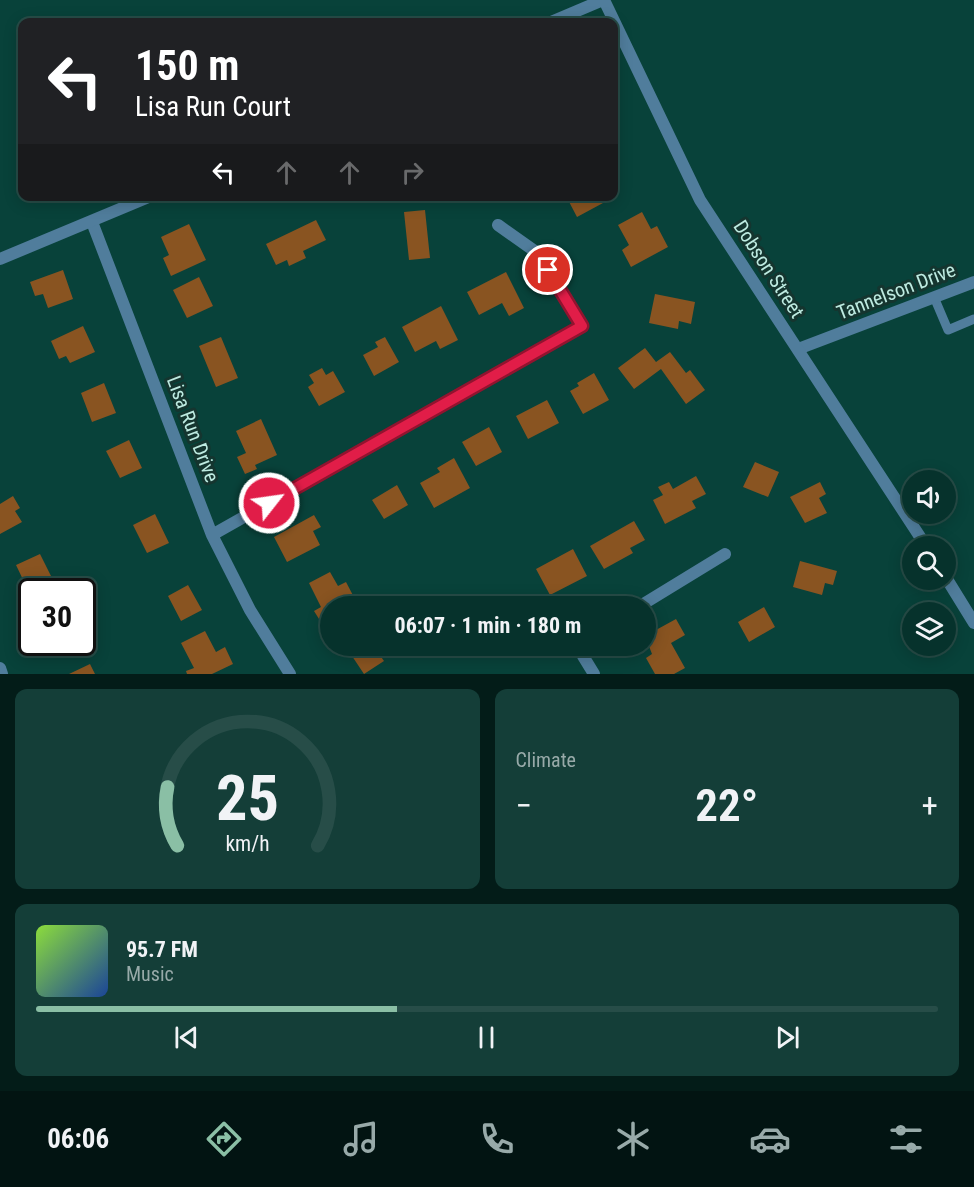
<!DOCTYPE html>
<meta charset="utf-8">
<style>
body{margin:0;font-family:"Roboto Condensed",sans-serif;background:#143e38;color:#f1f3f6;height:100vh;display:flex;flex-direction:column;font-size:22px;white-space:nowrap}
*{box-sizing:border-box;margin:0}
p{font-size:20px;color:#98aaa9}
.icon{flex:none;width:33px;height:33px;fill:none;stroke:currentColor;stroke-width:2;stroke-linecap:round;stroke-linejoin:round}
.map{position:relative;height:674px;overflow:hidden}
.sheet{display:flex;flex-direction:column;gap:15px;padding:15px;background:#031c18;flex:1}
.sheet>*{flex:none}
.hud{position:absolute;left:18px;top:18px;width:600px;height:183px;border-radius:12px;box-shadow:0 3px 15px #0003,0 0 0 2px #274d48;background:#202124;color:#fff;overflow:hidden}
.controls{position:absolute;left:902px;top:470px;display:grid;gap:12px}
.controls a{display:grid;place-items:center;width:54px;height:54px;border-radius:50%;background:#06322c;box-shadow:0 3px 15px #0003,0 0 0 2px #274d48;font-size:30px}
.speed{position:absolute;left:18px;top:578px;display:flex;gap:12px;font-size:30px;font-weight:700;text-align:center}
.speed>*{display:grid;place-content:center;width:78px;height:78px;border-radius:50%;background:#06322c;box-shadow:0 3px 15px #0003,0 0 0 2px #274d48;line-height:1}
.speed .limit{border:3px solid #111;border-radius:9px;background:#fff;color:#111}
.pin{position:absolute;display:grid;place-items:center;width:51px;height:51px;color:#fff;margin:-26px;border:3px solid #fff;border-radius:50%;box-shadow:0 2px 6px #0007}
.me{position:absolute;width:66px;margin:-33px;rotate:60deg;stroke-linejoin:round;filter:drop-shadow(0 0 4px #0008)}
.turn{display:flex;align-items:center;gap:21px;height:126px;padding:0 18px;font-size:27px}
.turn .icon{width:78px;height:78px;stroke-width:2.5}
.turn b{display:block;font-size:42px;line-height:51px}
.lanes{display:flex;align-items:center;height:57px;padding:0 18px;background:#0003;justify-content:center;gap:30px;direction:ltr}
.lanes .off{opacity:.35}
.big{font-size:45px;font-weight:700;line-height:1.1}
.sheet .tile{flex:1;display:flex;flex-direction:column;justify-content:center;gap:9px;min-width:0;padding:0 21px;border-radius:12px;background:#143e38}
.sheet .dial{align-items:center;gap:0}
.dial svg{height:156px;overflow:visible;fill:none;stroke:#274d48;stroke-width:7;stroke-linecap:round;text-anchor:middle}
.dial text{fill:#f1f3f6;stroke:none}
.song{display:flex;align-items:center;gap:18px}
.cover{width:72px;height:72px;border-radius:9px;background:linear-gradient(135deg,hsl(90 70% 55%),hsl(220 70% 35%))}
.played{height:6px;border-radius:3px;background:linear-gradient(90deg,#8abfa5 40%,#274d48 40%)}
.keys{display:flex;justify-content:space-around;direction:ltr}
.heat{display:flex;justify-content:space-between;align-items:center;font-size:33px;direction:ltr}
.sheet .tiles{flex:1;display:grid;gap:15px;grid-template-columns:1fr 1fr}
.tile:last-child{grid-column:span 2}
.trip{position:absolute;left:320px;top:596px;width:336px;height:60px;border-radius:30px;background:#06322c;box-shadow:0 3px 15px #0003,0 0 0 2px #274d48;font-weight:700;line-height:60px;text-align:center}
.menu{display:flex;height:96px;justify-content:space-around;align-items:center;background:#021412;color:#98aaa9}
.menu .icon{width:42px;height:42px}
.menu .current{color:#8abfa5}
.menu b{font-size:27px;color:#f1f3f6}
.map>svg:first-child{display:block}
</style>
<div class="map">
<svg width="974" height="674" viewBox="0 0 974 674">
<rect width="100%" height="100%" fill="#08423a"/>
<!-- building -->
<path fill="#895421" d="M566 196H599L603 203 577 217Z
M425 210 430 258 409 260 404 212Z
M642 212 651 229 657 226 668 247 631 267 622 250 629 245 618 225Z
M316 220 326 240 303 251 306 258 289 266 287 260 276 265 266 244Z
M189 224 206 260 171 276 163 258 169 255 161 237Z
M63 270 73 299 48 308 43 294 35 296 30 282Z
M506 272 524 308 509 316 502 303 479 315 467 292Z
M199 277 213 306 187 318 173 290Z
M655 294 695 302 691 324 679 321 678 329 649 323Z
M441 306 458 340 440 349 436 341 415 352 402 327Z
M83 326 95 352 70 363 66 356 59 359 51 341Z
M221 337 238 378 216 387 199 346Z
M385 337 399 362 374 376 363 355 378 347 375 342Z
M645 348 656 362 670 352 686 373 690 370 705 390 686 404 661 369 634 389 618 368Z
M322 368 326 375 333 371 345 392 319 406 308 387 314 383 309 375Z
M594 373 609 400 583 414 570 391 579 386 577 383Z
M104 383 116 413 92 422 81 393Z
M547 400 559 423 528 439 516 416Z
M261 419 277 455 255 465 257 469 245 474 237 457 246 453 236 431Z
M489 427 502 452 476 466 462 442Z
M129 440 142 468 120 478 106 451Z
M454 458 470 488 434 508 420 483 440 472 437 468Z
M755 462 779 472 768 497 743 487Z
M696 476 706 494 692 501 696 508 665 524 653 500 663 495 658 487 669 482 673 489Z
M820 482 826 494 819 498 827 513 805 523 790 497Z
M397 485 408 505 384 519 372 500Z
M13 496 20 508 15 511 22 522 0 534V504Z
M155 514 169 543 147 553 133 525Z
M314 515 321 527 313 531 320 545 287 562 274 537Z
M634 521 645 540 630 548 633 553 604 569 590 546Z
M573 549 587 576 550 595 536 569Z
M40 554 52 578 28 590 16 565Z
M800 561 837 571 833 585 825 583 822 595 793 587Z
M330 572 338 586 346 582 357 603 352 606H330V624L324 627 314 611 321 607 309 583Z
M188 585 202 610 181 621 168 596Z
M507 597 527 606H503Z
M764 607 775 627 749 642 738 622Z
M676 619 685 635 671 643 685 668 674 674H655L646 658 652 654 645 636Z
M205 631 216 652 225 647 233 664 212 674H187L186 671 194 668 181 643Z
M49 642H65L51 647Z
M336 645H373L384 661 364 674 350 653 344 657Z
M90 664 95 674H69Z"/>
<g fill="none" stroke-linecap="round" stroke-linejoin="round">
<!-- service -->
<path stroke="#507d9c" stroke-width="9" d="M934 297 948 330 974 319"/>
<!-- minor -->
<path stroke="#507d9c" stroke-width="12" d="M92 222 212 535 250 610 290 674
M798 349 974 282
M212 535 582 326 536 252 498 225
M640 606 725 554
M582 645 583 656 594 674
M0 668 2 674"/>
<!-- tertiary -->
<path stroke="#507d9c" stroke-width="12" d="M604 0 700 200 926 546
M551 22 603 0
M0 259 151 196
M945 576 974 623"/>
</g>
<g fill="none" stroke-linecap="round" stroke-linejoin="round">
<defs>
<path id="route" d="M269 503 582 326 548 270"/>
</defs>
<!-- route casing -->
<use href="#route" stroke="#92132f" stroke-width="15"/>
<!-- route -->
<use href="#route" stroke="#e11d48" stroke-width="10"/>
</g>
<g text-anchor="middle" dominant-baseline="central" stroke-width="6" stroke-linejoin="round" paint-order="stroke">
<!-- street labels -->
<g font-size="20" fill="#beebe1" stroke="#15352f">
<text transform="translate(769 269) rotate(57)">Dobson Street</text>
<text transform="translate(896 291) rotate(-21)">Tannelson Drive</text>
<text transform="translate(193 429) rotate(69)">Lisa Run Drive</text>
</g>
</g>
</svg>
<div class="controls">
<a><svg class="icon" aria-label="sound" viewBox="0 0 24 24"><path d="M4 9h4l5-4v14l-5-4H4zM17 9q2 3 0 6"/></svg></a>
<a><svg class="icon" aria-label="search" viewBox="0 0 24 24"><circle cx="10" cy="10" r="6"/><path d="M15 15l6 6"/></svg></a>
<a><svg class="icon" aria-label="layers" viewBox="0 0 24 24"><path d="M12 4l9 5-9 5-9-5zM3 14l9 5 9-5"/></svg></a>
</div>
<div class="speed"><div class="limit">30</div></div>
<div class="pin" style="left:548px;top:270px;background:#d93025"><svg class="icon" aria-label="arrive" viewBox="0 0 24 24"><path d="M6 21V4h12l-3 4 3 4H6"/></svg></div>
<svg class="me" style="left:269px;top:503px" viewBox="-20 -20 40 40"><circle r="17" fill="#e11d48" stroke="#fff" stroke-width="3"/><path d="M0-11L8 9 0 5-8 9z" fill="#fff"/></svg>
<div class="trip">06:07 · 1 min · 180 m</div>
<div class="hud">
<div class="turn"><svg class="icon" aria-label="left" viewBox="0 0 24 24"><path d="M17 20v-9H6M10 6l-5 5 5 5"/></svg><div><b>150 m</b>Lisa Run Court</div></div>
<div class="lanes"><svg class="icon" aria-label="left" viewBox="0 0 24 24"><path d="M17 20v-9H6M10 6l-5 5 5 5"/></svg><svg class="icon off" aria-label="ahead" viewBox="0 0 24 24"><path d="M12 20V5M6 11l6-6 6 6"/></svg><svg class="icon off" aria-label="ahead" viewBox="0 0 24 24"><path d="M12 20V5M6 11l6-6 6 6"/></svg><svg class="icon off" aria-label="right" viewBox="0 0 24 24"><path d="M7 20v-9h11M14 6l5 5-5 5"/></svg></div>
</div>
</div>
<section class="sheet">
<div class="tiles">
<div class="tile dial"><svg viewBox="0 0 100 80">
<path d="M14 69A42 42 0 1 1 86 69"/>
<path d="M14 69A42 42 0 0 1 9 39" stroke="#8abfa5"/>
<text x="50" y="56" font-size="32" font-weight="700">25</text>
<text x="50" y="72" font-size="11">km/h</text>
</svg></div>
<div class="tile"><p>Climate</p>
<div class="heat"><a>−</a><b class="big">22°</b><a>+</a></div>
</div>
<div class="tile">
<div class="song"><i class="cover"></i><div><b>95.7 FM</b><p>Music</p></div></div>
<div class="played"></div>
<div class="keys"><svg class="icon" aria-label="previous" viewBox="0 0 24 24"><path d="M18 5L8 12l10 7zM5 5v14"/></svg><svg class="icon" aria-label="pause" viewBox="0 0 24 24"><path d="M8 5v14M16 5v14"/></svg><svg class="icon" aria-label="next" viewBox="0 0 24 24"><path d="M6 5l10 7-10 7zM19 5v14"/></svg></div>
</div>
</div>
</section>
<nav class="menu">
<b>06:06</b>
<svg class="icon current" aria-label="directions" viewBox="0 0 24 24"><path d="M12 3l9 9-9 9-9-9zM9 14v-3h6M13 9l2 2-2 2"/></svg>
<svg class="icon" aria-label="music" viewBox="0 0 24 24"><path d="M9 18V5l10-2v13"/><circle cx="6" cy="18" r="3"/><circle cx="16" cy="16" r="3"/></svg>
<svg class="icon" aria-label="phone" viewBox="0 0 24 24"><path d="M5 4h4l2 5-3 2q2 4 5 5l2-3 5 2v4C11 20 4 13 5 4z"/></svg>
<svg class="icon" aria-label="climate" viewBox="0 0 24 24"><path d="M12 3v18M4 7l16 10M4 17L20 7"/></svg>
<svg class="icon" aria-label="car" viewBox="0 0 24 24"><path d="M5 17H2v-5l4-1 3-4h7l3 4 3 1v5h-3M9 17h6M6 11h13"/><circle cx="7" cy="17" r="2"/><circle cx="17" cy="17" r="2"/></svg>
<svg class="icon" aria-label="filters" viewBox="0 0 24 24"><path d="M4 7h16M4 17h16"/><circle cx="9" cy="7" r="2"/><circle cx="15" cy="17" r="2"/></svg>
</nav>
